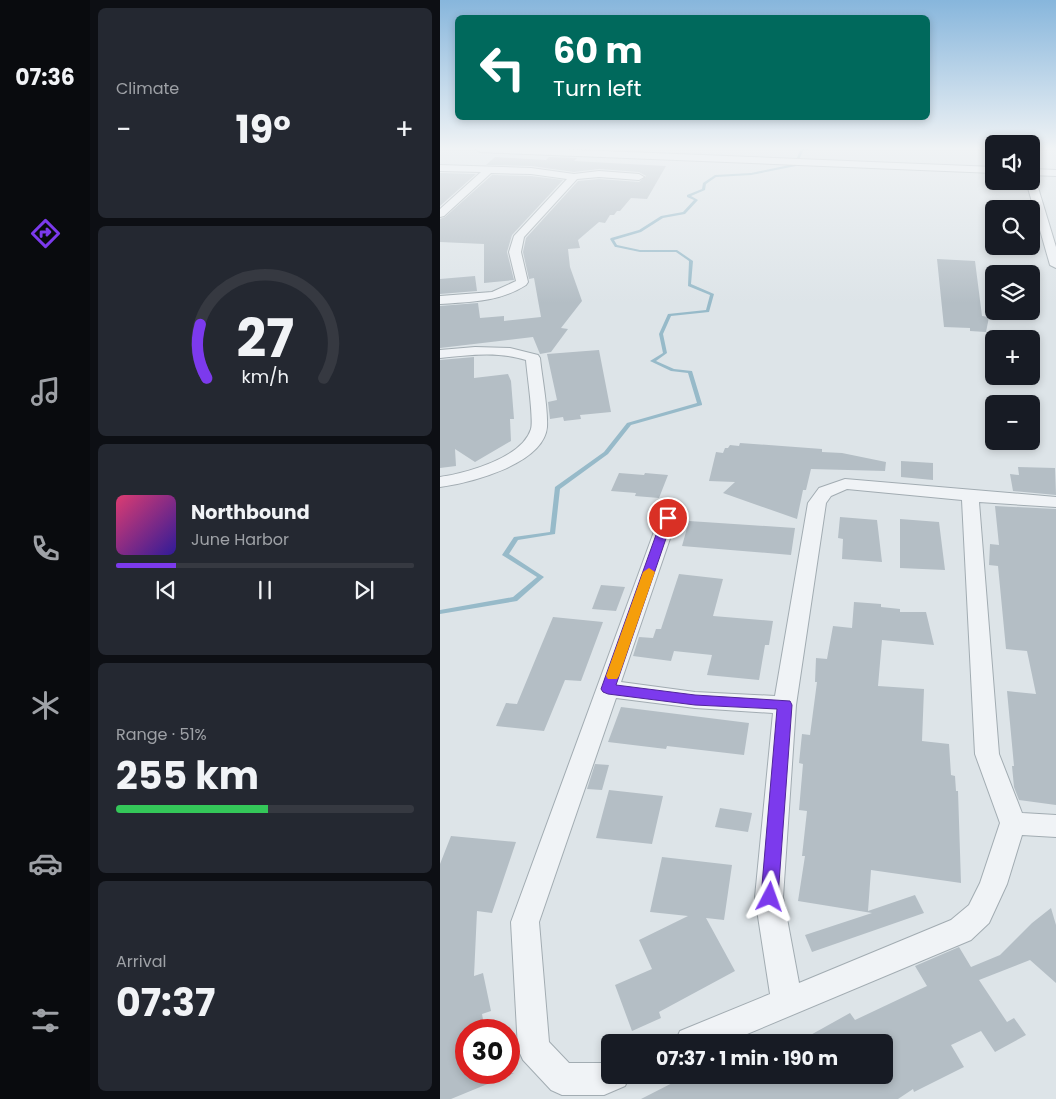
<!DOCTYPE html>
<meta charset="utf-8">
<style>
body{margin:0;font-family:Poppins,sans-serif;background:#242831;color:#f1f3f6;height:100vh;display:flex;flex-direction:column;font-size:19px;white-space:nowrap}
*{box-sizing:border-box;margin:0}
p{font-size:16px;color:#9ea1a6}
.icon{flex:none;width:28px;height:28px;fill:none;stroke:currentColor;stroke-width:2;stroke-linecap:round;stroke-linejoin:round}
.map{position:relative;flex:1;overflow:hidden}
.details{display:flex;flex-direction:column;gap:8px;padding:8px;background:#0d0f14;width:350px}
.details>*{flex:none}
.top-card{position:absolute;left:15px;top:15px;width:475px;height:105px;border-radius:8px;box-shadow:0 2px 8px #0003;background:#00695c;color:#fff;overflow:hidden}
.controls{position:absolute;left:545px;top:135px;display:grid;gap:10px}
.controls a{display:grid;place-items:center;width:55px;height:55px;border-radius:8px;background:#171b24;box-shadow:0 2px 8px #0003;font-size:25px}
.speed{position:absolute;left:15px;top:1019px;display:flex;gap:10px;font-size:25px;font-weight:700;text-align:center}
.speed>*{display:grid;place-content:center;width:65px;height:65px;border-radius:50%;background:#171b24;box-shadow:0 2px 8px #0003;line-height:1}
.speed .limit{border:8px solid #d22;background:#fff;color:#111}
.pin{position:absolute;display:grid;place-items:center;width:42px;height:42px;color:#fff;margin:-21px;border:2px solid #fff;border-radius:50%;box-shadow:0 1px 5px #0007}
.me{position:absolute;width:55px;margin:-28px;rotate:4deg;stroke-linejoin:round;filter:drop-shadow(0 0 4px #0008)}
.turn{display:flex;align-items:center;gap:18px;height:105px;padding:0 15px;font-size:22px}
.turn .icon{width:65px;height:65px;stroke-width:2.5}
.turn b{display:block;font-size:35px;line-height:42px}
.big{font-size:38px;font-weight:700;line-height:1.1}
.details .widget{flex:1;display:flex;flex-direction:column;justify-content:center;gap:8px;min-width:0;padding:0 18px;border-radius:8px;background:#242831}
.details .dial{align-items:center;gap:0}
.dial svg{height:130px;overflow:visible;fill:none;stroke:#363941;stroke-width:7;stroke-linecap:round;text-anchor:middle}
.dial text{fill:#f1f3f6;stroke:none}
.song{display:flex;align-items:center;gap:15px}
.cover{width:60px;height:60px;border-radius:8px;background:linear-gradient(135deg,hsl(340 70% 55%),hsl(250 70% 35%))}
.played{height:5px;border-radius:2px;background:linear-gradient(90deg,#7c3aed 20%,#363941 20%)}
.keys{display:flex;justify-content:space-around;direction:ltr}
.heat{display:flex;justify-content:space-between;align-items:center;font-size:28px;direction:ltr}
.charge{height:8px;border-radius:4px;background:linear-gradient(90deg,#34c759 51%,#363941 0)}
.trip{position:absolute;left:161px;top:1034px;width:292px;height:50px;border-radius:8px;background:#171b24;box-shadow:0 2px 8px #0003;font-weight:700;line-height:50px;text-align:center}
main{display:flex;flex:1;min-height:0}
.tabs{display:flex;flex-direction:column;width:90px;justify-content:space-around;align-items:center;background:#090b0e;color:#9ea1a6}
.tabs .icon{width:35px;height:35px}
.tabs .active{color:#7c3aed}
.tabs b{font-size:22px;color:#f1f3f6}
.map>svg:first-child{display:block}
</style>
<main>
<nav class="tabs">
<b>07:36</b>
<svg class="icon active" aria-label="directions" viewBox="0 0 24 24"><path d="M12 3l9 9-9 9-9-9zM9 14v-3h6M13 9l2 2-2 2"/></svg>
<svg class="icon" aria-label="music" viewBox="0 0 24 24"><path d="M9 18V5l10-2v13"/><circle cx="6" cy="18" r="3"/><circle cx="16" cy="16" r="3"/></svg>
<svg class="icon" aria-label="phone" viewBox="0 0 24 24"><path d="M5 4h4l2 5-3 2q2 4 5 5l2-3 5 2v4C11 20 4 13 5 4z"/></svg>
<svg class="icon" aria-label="climate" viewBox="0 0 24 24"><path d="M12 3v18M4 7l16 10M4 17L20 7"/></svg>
<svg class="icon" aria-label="car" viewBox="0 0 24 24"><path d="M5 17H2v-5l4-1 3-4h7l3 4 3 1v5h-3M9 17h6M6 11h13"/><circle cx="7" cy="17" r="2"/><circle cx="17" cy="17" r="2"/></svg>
<svg class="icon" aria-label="filters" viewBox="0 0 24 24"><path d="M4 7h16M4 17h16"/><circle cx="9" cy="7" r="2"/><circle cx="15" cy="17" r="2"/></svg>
</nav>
<section class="details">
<div class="widget"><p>Climate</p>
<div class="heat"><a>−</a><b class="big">19°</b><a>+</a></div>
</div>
<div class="widget dial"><svg viewBox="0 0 100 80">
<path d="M14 69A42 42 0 1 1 86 69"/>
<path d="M14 69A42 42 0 0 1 10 36" stroke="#7c3aed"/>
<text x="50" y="56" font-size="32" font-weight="700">27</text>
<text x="50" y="72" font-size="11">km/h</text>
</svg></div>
<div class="widget">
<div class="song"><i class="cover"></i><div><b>Northbound</b><p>June Harbor</p></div></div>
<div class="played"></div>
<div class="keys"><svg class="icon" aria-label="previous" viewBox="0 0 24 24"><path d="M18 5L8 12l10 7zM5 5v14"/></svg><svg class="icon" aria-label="pause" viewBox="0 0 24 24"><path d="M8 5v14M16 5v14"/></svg><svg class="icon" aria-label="next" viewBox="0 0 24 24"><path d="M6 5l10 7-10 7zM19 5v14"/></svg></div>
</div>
<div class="widget"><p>Range · 51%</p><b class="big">255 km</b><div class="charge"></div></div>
<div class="widget"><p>Arrival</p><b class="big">07:37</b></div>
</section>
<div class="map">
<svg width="616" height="1099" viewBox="0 0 616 1099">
<rect width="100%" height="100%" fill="#dde4e8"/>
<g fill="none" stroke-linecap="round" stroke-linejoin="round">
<!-- stream -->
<path fill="#97bac9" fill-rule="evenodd" d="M361 149H370L363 151 356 166 311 175 276 177 266 184 265 190 251 196 258 200 245 214 223 218 201 232 174 240 177 245 200 250H237L253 261 251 284 274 294 269 312 231 316 223 334 227 353 216 361 234 369 252 371 262 404V405L191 425 168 454 120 489 115 534 78 540 69 554 104 577 77 601 0 614V610L73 597 97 577 62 555 74 537 110 532 115 487 164 452 187 423 257 403 248 373 231 371 210 361 223 353 219 334 228 314 266 310 270 295 248 286 249 261 236 252H200L176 247H175L170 239 171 238 199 230 221 216 243 212 254 200 247 197V195L262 189 263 183 275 175 311 173 354 164Z"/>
</g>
<!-- building -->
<path fill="#b4bec5" d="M55 157 106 160 109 157 137 158 134 161 226 166 207 199 191 198 180 211H177L174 215H170L165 223 159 222 138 240 140 248 128 249 130 267 142 301 121 328 128 329 111 352 100 354 93 337 0 348V306L38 303 40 318 64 316V321L101 317 94 278 89 279 83 252 86 238 138 181 159 179 199 182 206 176 199 172 159 169 134 172 91 166 46 165Z
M0 173 36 174 0 206Z
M52 175 91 176 123 180 72 235 67 252 74 280 44 283V244L0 242V219L5 217Z
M497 259 535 261 542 316 549 317 546 332 530 331V328L504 327Z
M35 276 37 291 0 294V279Z
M159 350 171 412 140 415 141 419 124 421 123 417 110 419 108 402 117 400 107 354Z
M34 357V378L68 374 71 381 74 419H70L71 441 35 462 15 449 16 466 0 468V360Z
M300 443 382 449V452L402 453 446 462 445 471 371 469 366 490H363L357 519 283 493 295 482 269 481 276 452 283 453 285 448H288L290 445 299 446Z
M461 461 493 463V480L461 477Z
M578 467 615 468 616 495 573 491 570 474 579 475Z
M179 473 204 475 205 473 228 475 219 498 195 496 196 493 171 491Z
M555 506 616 509V805L579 800 574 787 572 766H574L567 691 596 694 587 651 566 649 558 566 549 565 550 544 559 545Z
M400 517 437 520 442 562 402 559 403 539 398 538Z
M460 519 499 522 505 570 460 568Z
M249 521 355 528 351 555 242 546Z
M239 574 283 579 273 616 333 621 329 645H325L319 680 267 675 272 655 234 651 231 661 193 656 199 637 213 638 216 629H221Z
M161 585 185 587 176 611 152 609Z
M414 602 441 604V607L460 609V612H486L494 645 442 640 438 686 484 689 482 741 509 744 511 775 515 776 516 791H518L521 883 431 870 428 911 475 895 484 913 372 952 365 935 432 913 358 901 365 856H362L367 811 359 810 363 764 359 763 362 734 370 735 377 682H375L376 658 387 659 393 626 412 628Z
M113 617 163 622 141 681 125 680 104 731 56 726 66 703 77 704Z
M181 707 309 723 304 755 227 746 226 749 168 742Z
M155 764 169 765 162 790 147 789Z
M169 790 223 796 212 844 156 838Z
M280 808 312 813 308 832 275 827Z
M11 836 76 842 52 913 37 911 34 976 43 973 51 1011 42 1014 45 1030H26V1072L74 1073 11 1099H0V864Z
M222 857 292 865 284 920 266 918 295 971 219 1012 221 1018 192 1031 175 985 212 969 199 940 248 916 210 912Z
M611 908 616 925V983L590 960 539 980 567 1022 574 1018 586 1035 555 1052 541 1031 511 1045 524 1067 474 1092 473 1089 458 1099H201L248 1075H445V1042H358L410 1013 415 1020 487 986 475 966 519 947 531 967 560 955 592 923Z"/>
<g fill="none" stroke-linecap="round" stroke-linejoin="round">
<defs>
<path id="minor" d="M36 149H113L554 167V173L40 152Z
M0 165 91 168 134 174 159 171 199 174 204 177 199 180 159 177 137 179 84 237 81 252 88 282 86 285C60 302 30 302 0 304V296L52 292 76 281 69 252 74 236 127 179 91 174 51 173 4 216 0 217V209L41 172 0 171Z
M591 169 616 170V176L591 175Z
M591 178 596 181 616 247V268L610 265 586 181H591Z
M35 347 70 348 98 355 100 358C102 378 108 407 107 427 104 464 30 483 0 487V477C27 473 82 458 91 429 94 419 87 374 86 360 58 351 29 355 0 358V350Z
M405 479 616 497V507L539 502 559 754 582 813 616 815V837L582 835 567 884 549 923 531 940 288 1042H235L240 1031 330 994 315 897 333 713 255 708 176 698 99 922 109 1042 129 1063H164L170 1060V1075H190L185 1086 164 1095H122L111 1090 83 1060 78 1049 71 922 219 518 222 514 228 513 234 514 237 518 181 682 255 692 335 696 368 503 379 488ZM407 489 522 500 535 754 560 823 540 883 529 905 511 920 359 983 343 897 356 705 386 503 391 496Z"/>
</defs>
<!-- minor casing -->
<use href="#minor" stroke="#a2acb2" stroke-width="2"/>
<!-- minor -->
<use href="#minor" fill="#f0f3f6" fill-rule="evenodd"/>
</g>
<!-- sky -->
<linearGradient id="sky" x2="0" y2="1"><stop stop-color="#87b6dc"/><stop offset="0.49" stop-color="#f0f3f5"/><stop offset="1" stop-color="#f0f3f5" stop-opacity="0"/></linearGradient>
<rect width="616" height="303" fill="url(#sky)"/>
<!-- route -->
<path fill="#7c3aed" stroke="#51269a" d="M228 514 233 518 176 685 255 695 350 701 352 705 338 897 335 902 330 904 324 902 321 897 337 709 255 705 168 694 163 692 161 689 222 518Z"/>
<!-- slow -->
<path fill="#f59e0b" d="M209 568 215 572 179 676 177 679H168L166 676 203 572Z"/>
</svg>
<div class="controls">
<a><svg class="icon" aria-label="sound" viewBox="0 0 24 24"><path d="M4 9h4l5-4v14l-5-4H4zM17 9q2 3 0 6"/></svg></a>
<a><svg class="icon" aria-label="search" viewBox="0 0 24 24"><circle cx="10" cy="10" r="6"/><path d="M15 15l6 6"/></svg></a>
<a><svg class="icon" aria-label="layers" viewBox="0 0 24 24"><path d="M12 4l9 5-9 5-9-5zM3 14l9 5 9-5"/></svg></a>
<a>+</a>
<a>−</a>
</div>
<div class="speed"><div class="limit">30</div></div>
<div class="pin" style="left:228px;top:518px;background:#d93025"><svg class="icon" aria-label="arrive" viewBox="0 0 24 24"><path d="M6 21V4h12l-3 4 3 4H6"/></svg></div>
<svg class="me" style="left:330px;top:897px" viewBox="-20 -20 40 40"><path d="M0-17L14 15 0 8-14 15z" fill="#7c3aed" stroke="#fff" stroke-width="4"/></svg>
<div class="trip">07:37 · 1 min · 190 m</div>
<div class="top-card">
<div class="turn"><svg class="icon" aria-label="left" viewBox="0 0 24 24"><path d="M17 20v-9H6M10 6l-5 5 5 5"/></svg><div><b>60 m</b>Turn left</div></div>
</div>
</div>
</main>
